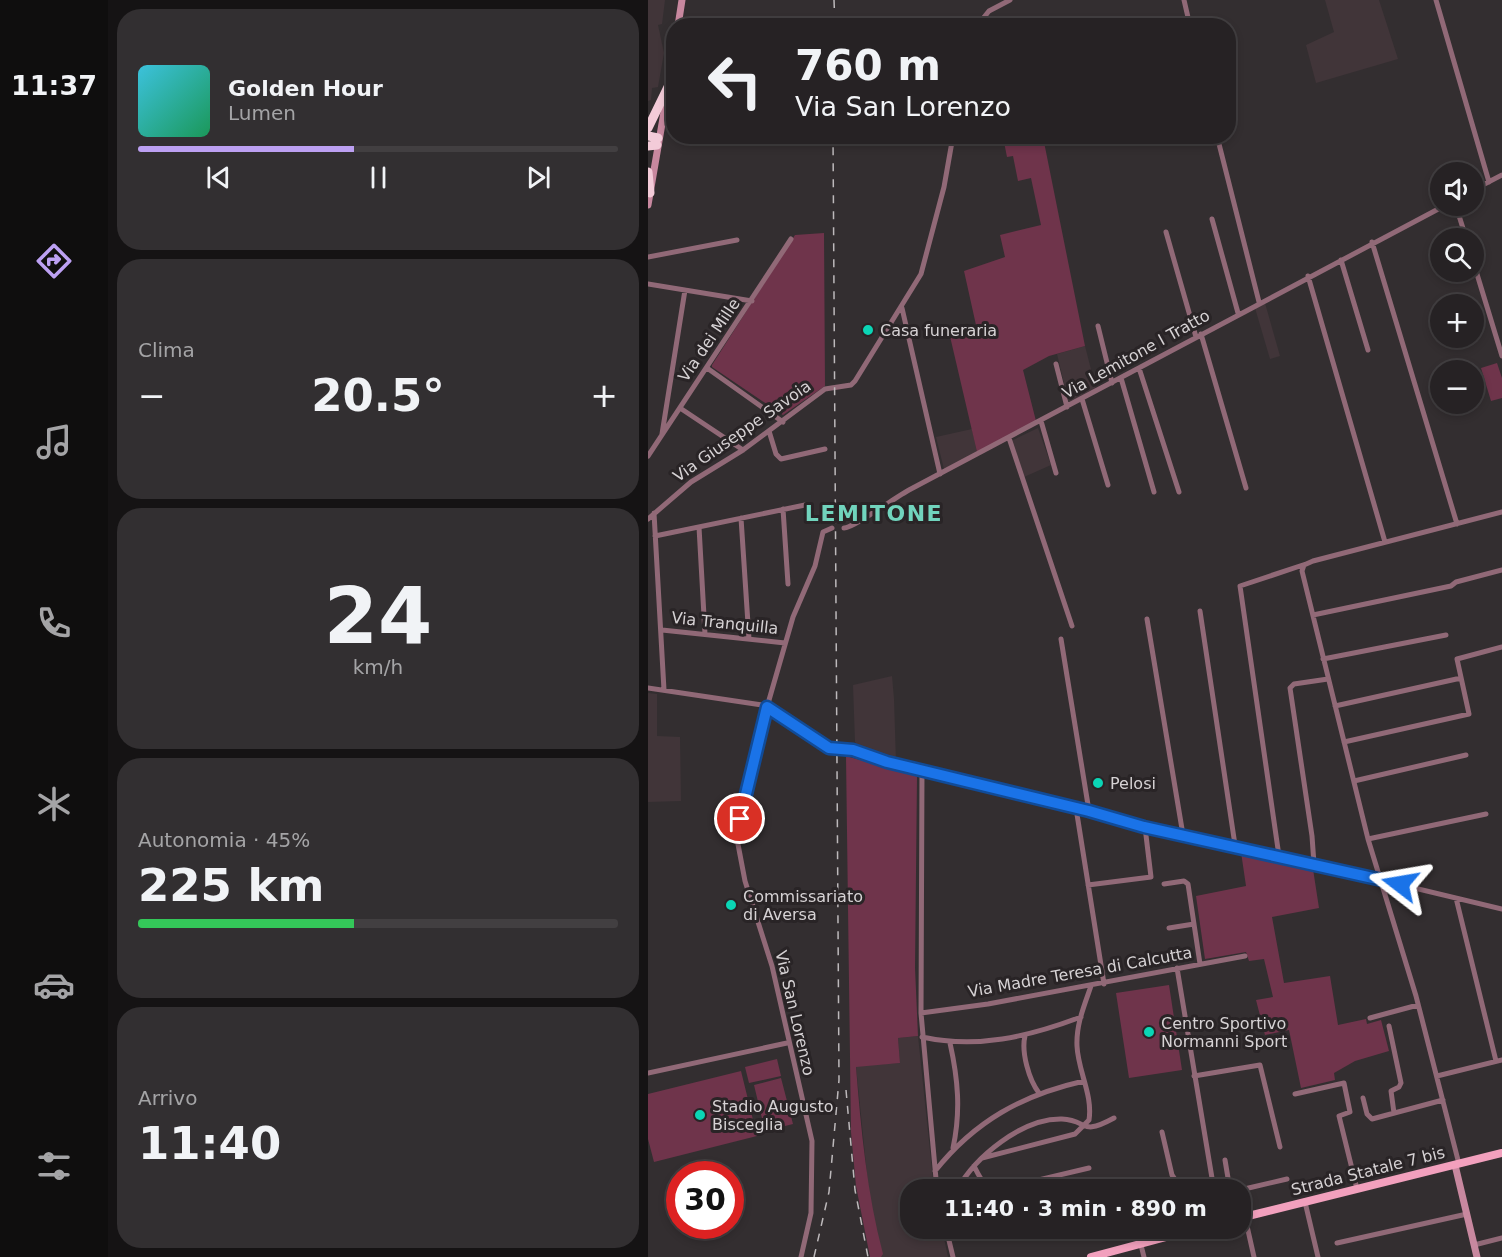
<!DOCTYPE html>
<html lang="it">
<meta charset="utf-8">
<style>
body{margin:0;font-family:"DejaVu Sans",sans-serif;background:#322f31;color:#f1f3f6;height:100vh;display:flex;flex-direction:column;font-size:22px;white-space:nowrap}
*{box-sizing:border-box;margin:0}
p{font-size:20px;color:#a4a4a6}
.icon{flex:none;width:33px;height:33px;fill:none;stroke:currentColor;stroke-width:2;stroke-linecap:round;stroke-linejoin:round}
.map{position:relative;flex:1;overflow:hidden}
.side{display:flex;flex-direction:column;gap:9px;padding:9px;background:#151314;width:540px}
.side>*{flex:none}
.guide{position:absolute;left:18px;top:18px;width:570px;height:126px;border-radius:24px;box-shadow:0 3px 9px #0003,0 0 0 2px #423f41;background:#262224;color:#f1f3f6;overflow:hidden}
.fabs{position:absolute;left:782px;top:162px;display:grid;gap:12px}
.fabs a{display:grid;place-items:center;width:54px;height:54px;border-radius:50%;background:#262224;box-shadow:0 3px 9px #0003,0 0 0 2px #423f41;font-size:30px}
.speed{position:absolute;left:18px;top:1161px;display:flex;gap:12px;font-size:30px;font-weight:700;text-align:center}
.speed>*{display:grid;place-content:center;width:78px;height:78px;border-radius:50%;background:#262224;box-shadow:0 3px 9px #0003,0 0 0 2px #423f41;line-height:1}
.speed .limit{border:9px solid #d22;background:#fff;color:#111}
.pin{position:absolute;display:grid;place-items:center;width:51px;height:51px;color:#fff;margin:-26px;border:3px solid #fff;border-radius:50%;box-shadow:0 2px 6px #0007}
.me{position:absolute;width:66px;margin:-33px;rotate:284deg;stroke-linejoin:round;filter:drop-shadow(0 0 4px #0008)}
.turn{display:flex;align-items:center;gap:21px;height:126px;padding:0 30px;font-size:27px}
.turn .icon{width:78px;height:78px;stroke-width:2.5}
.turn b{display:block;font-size:42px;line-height:51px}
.big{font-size:45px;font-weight:800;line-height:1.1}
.side .tile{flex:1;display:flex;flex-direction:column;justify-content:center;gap:9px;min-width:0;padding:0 21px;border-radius:24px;background:#322f31}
.side .dial{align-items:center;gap:0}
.dial b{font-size:78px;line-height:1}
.song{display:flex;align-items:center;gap:18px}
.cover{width:72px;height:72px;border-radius:9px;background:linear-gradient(135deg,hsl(190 70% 55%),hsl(150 70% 35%))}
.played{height:6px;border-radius:3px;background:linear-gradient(90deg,#bca0f2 45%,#423f41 45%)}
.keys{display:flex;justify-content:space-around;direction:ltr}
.heat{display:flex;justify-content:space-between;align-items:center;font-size:33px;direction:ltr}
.charge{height:9px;border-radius:4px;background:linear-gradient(90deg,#34c759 45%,#423f41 0)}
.trip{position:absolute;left:252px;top:1179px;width:351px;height:60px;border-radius:24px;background:#262224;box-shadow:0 3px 9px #0003,0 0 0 2px #423f41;font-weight:800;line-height:60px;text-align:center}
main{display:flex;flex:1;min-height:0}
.tab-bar{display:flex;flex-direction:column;width:108px;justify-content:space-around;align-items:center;background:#0f0e0e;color:#a4a4a6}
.tab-bar .icon{width:42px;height:42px}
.tab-bar .on{color:#bca0f2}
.tab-bar b{font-size:27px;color:#f1f3f6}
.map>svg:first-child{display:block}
</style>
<main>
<nav class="tab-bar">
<b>11:37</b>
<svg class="icon on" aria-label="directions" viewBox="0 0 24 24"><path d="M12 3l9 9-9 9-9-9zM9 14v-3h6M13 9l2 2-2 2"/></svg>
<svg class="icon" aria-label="music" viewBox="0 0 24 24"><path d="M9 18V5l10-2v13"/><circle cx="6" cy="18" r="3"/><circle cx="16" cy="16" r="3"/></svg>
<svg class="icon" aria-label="phone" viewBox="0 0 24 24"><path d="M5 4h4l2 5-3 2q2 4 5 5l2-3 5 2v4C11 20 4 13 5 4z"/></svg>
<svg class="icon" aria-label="climate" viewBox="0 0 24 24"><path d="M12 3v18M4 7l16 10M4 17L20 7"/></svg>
<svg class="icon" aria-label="car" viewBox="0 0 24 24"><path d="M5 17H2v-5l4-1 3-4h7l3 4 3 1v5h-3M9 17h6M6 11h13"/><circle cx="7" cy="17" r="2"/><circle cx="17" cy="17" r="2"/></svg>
<svg class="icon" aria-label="filters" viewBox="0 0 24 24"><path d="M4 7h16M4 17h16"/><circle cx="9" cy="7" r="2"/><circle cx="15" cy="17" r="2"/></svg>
</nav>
<section class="side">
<div class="tile">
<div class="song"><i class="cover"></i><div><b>Golden Hour</b><p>Lumen</p></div></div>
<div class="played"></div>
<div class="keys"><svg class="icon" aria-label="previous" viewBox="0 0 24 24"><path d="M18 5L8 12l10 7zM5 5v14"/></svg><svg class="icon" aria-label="pause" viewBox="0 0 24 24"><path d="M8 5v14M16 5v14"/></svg><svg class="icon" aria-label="next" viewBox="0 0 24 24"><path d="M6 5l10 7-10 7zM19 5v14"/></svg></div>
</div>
<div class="tile"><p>Clima</p>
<div class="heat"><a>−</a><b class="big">20.5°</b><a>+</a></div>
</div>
<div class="tile dial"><b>24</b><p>km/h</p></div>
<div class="tile"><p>Autonomia · 45%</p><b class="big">225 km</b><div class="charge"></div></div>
<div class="tile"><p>Arrivo</p><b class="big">11:40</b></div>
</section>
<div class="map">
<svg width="854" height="1257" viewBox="0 0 854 1257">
<rect width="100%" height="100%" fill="#332e30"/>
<!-- built -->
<path fill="#413539" d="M0 0H17L14 24 10 25 16 53 10 87 4 88 3 100 0 101Z
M677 0H731L750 59 668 83 658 45 686 32Z
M617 303 632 356 622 359 607 308Z
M437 346 448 389 421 404 409 354Z
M390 428 403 465 376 477 363 441Z
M324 429 329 452 296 469 288 437Z
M244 676 246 699 248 762 214 751 207 742 205 685Z
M0 693 9 694V736L32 737 33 801 0 802Z
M270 1036 286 1189 262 1190V1228L294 1229 300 1257H233L223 1214 208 1066 252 1063 250 1038Z"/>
<!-- green -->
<path fill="#6f344b" d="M355 137H395L437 346 401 356 375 370 388 421 329 452 301 332 328 325 316 271 357 257 352 235 393 225 383 178 370 181 365 156 359 157Z
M176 233 177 386 135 415 64 367V365L147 235Z
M849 363 854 378V398L843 401 833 368Z
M198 756 269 776 267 968 270 1036 250 1038 252 1063 208 1067C213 1130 219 1193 235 1254L233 1257H222L208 1186 203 1132Z
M593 852 665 869 671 908 624 917 636 983 682 976 690 1025 718 1019 719 1024 733 1020 741 1051 707 1061 686 1073 687 1080 653 1088 641 1030 617 1035 608 1000 625 997 616 959 601 961 598 952 557 959 548 896 598 886Z
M521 985 534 1070 481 1078 468 993Z
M129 1059 133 1076 101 1083 97 1067Z
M93 1071 109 1136 6 1162 0 1139V1094Z
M133 1078 145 1124 117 1131 106 1085Z"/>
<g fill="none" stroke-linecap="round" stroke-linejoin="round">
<!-- street -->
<path stroke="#916977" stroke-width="5" d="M536 0 542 26
M788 0 841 182
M329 26 341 11 362 0
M569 136 611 302
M825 190 854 175
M808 206 818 238
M564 219 590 313
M518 232 548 337
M724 242 809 524
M0 257 89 240
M693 260 720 350
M825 261 854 356
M660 276 737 542
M0 284 104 301
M254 308 292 474
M450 326 464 383
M553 334 598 488
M408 364 419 407
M59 368 135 422
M491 368 531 492
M473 378 506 492
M434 399 460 485
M32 408 95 450
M393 421 408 473
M121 431 128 454 133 459 177 449
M14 434 37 290
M361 438 424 626
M0 456 143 239
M135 509 140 584
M6 513 16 690
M93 518 101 639
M0 519 43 482 95 450 177 389 203 385 207 381 273 274 296 187 305 136
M51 527 57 634
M196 528C205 528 248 497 261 490L796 206
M7 536 157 505
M552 611 587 845
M665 615 803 586 808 582 854 570
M499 619 535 835
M14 630 137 643
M413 639 441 811
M675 659 798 635
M0 688 114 705 181 748 205 750 239 762 441 811 497 827 587 845 854 909
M687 706 813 678
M696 742 821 714 809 659 854 647
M274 770 273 1013 289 1190
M706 781 818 755
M428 808 456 984
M720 839 838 814
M631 856 592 586 658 564
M666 864 664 836 642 688 646 684 680 679
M516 884 536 881 540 884 552 964
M440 885 503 877 497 827
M808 898 848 1061
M521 928 546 924
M529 968 566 1190
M273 1013 340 1004 597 956
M722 1018 770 1005
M741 1026 753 1083 751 1087 743 1091 746 1113
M377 1036C373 1052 381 1080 391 1093
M274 1037C329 1049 380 1037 433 1017
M302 1043C310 1079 313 1111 305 1148
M0 1073 139 1043
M546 1076 612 1065 632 1147
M789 1076 854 1060
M647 1094 696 1083 702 1112 691 1116 709 1189
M715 1098 719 1114 724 1119 795 1100
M514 1132 524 1175 534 1190
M334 1158 427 1134 441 1120C445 1095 430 1071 429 1046 428 1025 436 1006 443 986
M577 1160 582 1190
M811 1164 768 996 720 839 654 571 656 565 665 561 854 512
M326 1166C333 1180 336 1188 352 1189L441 1168
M287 1171C327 1121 374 1095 436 1081
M309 1190C327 1157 374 1118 414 1119 441 1120 431 1137 466 1118
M592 1190 639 1179
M657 1202 670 1257
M597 1217 606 1257
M298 1228 305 1257
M689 1243 819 1214
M493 1245 496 1257
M826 1245 854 1238
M153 1257 163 1213 164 1141 124 966 97 881 89 839 119 707 145 617 167 566 175 532 184 528"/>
<!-- secondary -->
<path stroke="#c8889f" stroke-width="7" d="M30 26 34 0
M0 205 26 54
M807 1165 829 1257"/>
<!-- primary -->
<path stroke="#f2a0bd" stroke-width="8" d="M592 1218 854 1153
M443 1257 552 1228"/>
<!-- highway -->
<path stroke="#f3cbd8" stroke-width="9" d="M0 128 20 87
M0 136 10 138
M0 146 9 145
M0 172 2 193"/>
<!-- rail -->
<path stroke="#bdb9bb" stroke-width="1.5" stroke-dasharray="8 8" stroke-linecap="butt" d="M186 0 187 26
M198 1090 207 1190 220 1257
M166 1257 181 1192 191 1080 185 136"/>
</g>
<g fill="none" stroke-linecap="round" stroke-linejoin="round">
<defs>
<path id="route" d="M92 819 119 707 181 748 205 750 239 762 441 811 496 827 752 884"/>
</defs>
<!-- route casing -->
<use href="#route" stroke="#114b97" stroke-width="15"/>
<!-- route -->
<use href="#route" stroke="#1a73e8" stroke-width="10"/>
</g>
<!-- markers -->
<g fill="#0bd5b5" stroke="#292426" stroke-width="2">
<circle cx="220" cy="330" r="6"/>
<circle cx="450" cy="783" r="6"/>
<circle cx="83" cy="905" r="6"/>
<circle cx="501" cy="1032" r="6"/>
<circle cx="52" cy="1115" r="6"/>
</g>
<g text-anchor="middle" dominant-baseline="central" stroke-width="6" stroke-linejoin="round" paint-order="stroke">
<!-- poi labels -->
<g font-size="16" fill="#d6d2d4" stroke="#292426" text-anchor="start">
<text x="232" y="330">Casa funeraria</text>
<text x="462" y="783">Pelosi</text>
<text x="95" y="896">Commissariato<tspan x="95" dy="18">di Aversa</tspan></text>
<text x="513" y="1023">Centro Sportivo<tspan x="513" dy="18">Normanni Sport</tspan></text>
<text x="64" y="1106">Stadio Augusto<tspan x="64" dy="18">Bisceglia</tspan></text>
</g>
<!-- street labels -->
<g font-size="16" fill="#d6d2d4" stroke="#292426">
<text transform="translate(61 340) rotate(-56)">Via dei Mille</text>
<text transform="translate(488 354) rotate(-29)">Via Lemitone I Tratto</text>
<text transform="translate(94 431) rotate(-35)">Via Giuseppe Savoia</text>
<text transform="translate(77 623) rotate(6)">Via Tranquilla</text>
<text transform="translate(432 972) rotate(-10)">Via Madre Teresa di Calcutta</text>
<text transform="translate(147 1013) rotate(77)">Via San Lorenzo</text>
<text transform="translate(720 1171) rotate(-14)">Strada Statale 7 bis</text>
</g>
<!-- district labels -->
<g font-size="22" font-weight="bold" letter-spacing="1.5" fill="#71d4bd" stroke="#292426">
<text x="226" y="513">LEMITONE</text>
</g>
</g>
</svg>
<div class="fabs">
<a><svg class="icon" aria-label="sound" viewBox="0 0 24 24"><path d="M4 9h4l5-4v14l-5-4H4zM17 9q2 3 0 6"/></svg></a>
<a><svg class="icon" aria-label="search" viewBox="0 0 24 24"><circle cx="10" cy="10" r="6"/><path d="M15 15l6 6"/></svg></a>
<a>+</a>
<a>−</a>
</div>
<div class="speed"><div class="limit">30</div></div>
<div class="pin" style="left:92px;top:819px;background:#d93025"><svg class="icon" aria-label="arrive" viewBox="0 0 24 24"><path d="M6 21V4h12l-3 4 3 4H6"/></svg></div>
<svg class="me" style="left:752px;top:884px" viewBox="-20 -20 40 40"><path d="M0-17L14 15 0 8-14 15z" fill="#1a73e8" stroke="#fff" stroke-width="4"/></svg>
<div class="trip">11:40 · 3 min · 890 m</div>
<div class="guide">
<div class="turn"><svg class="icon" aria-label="left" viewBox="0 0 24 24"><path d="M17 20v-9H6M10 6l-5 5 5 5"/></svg><div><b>760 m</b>Via San Lorenzo</div></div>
</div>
</div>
</main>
